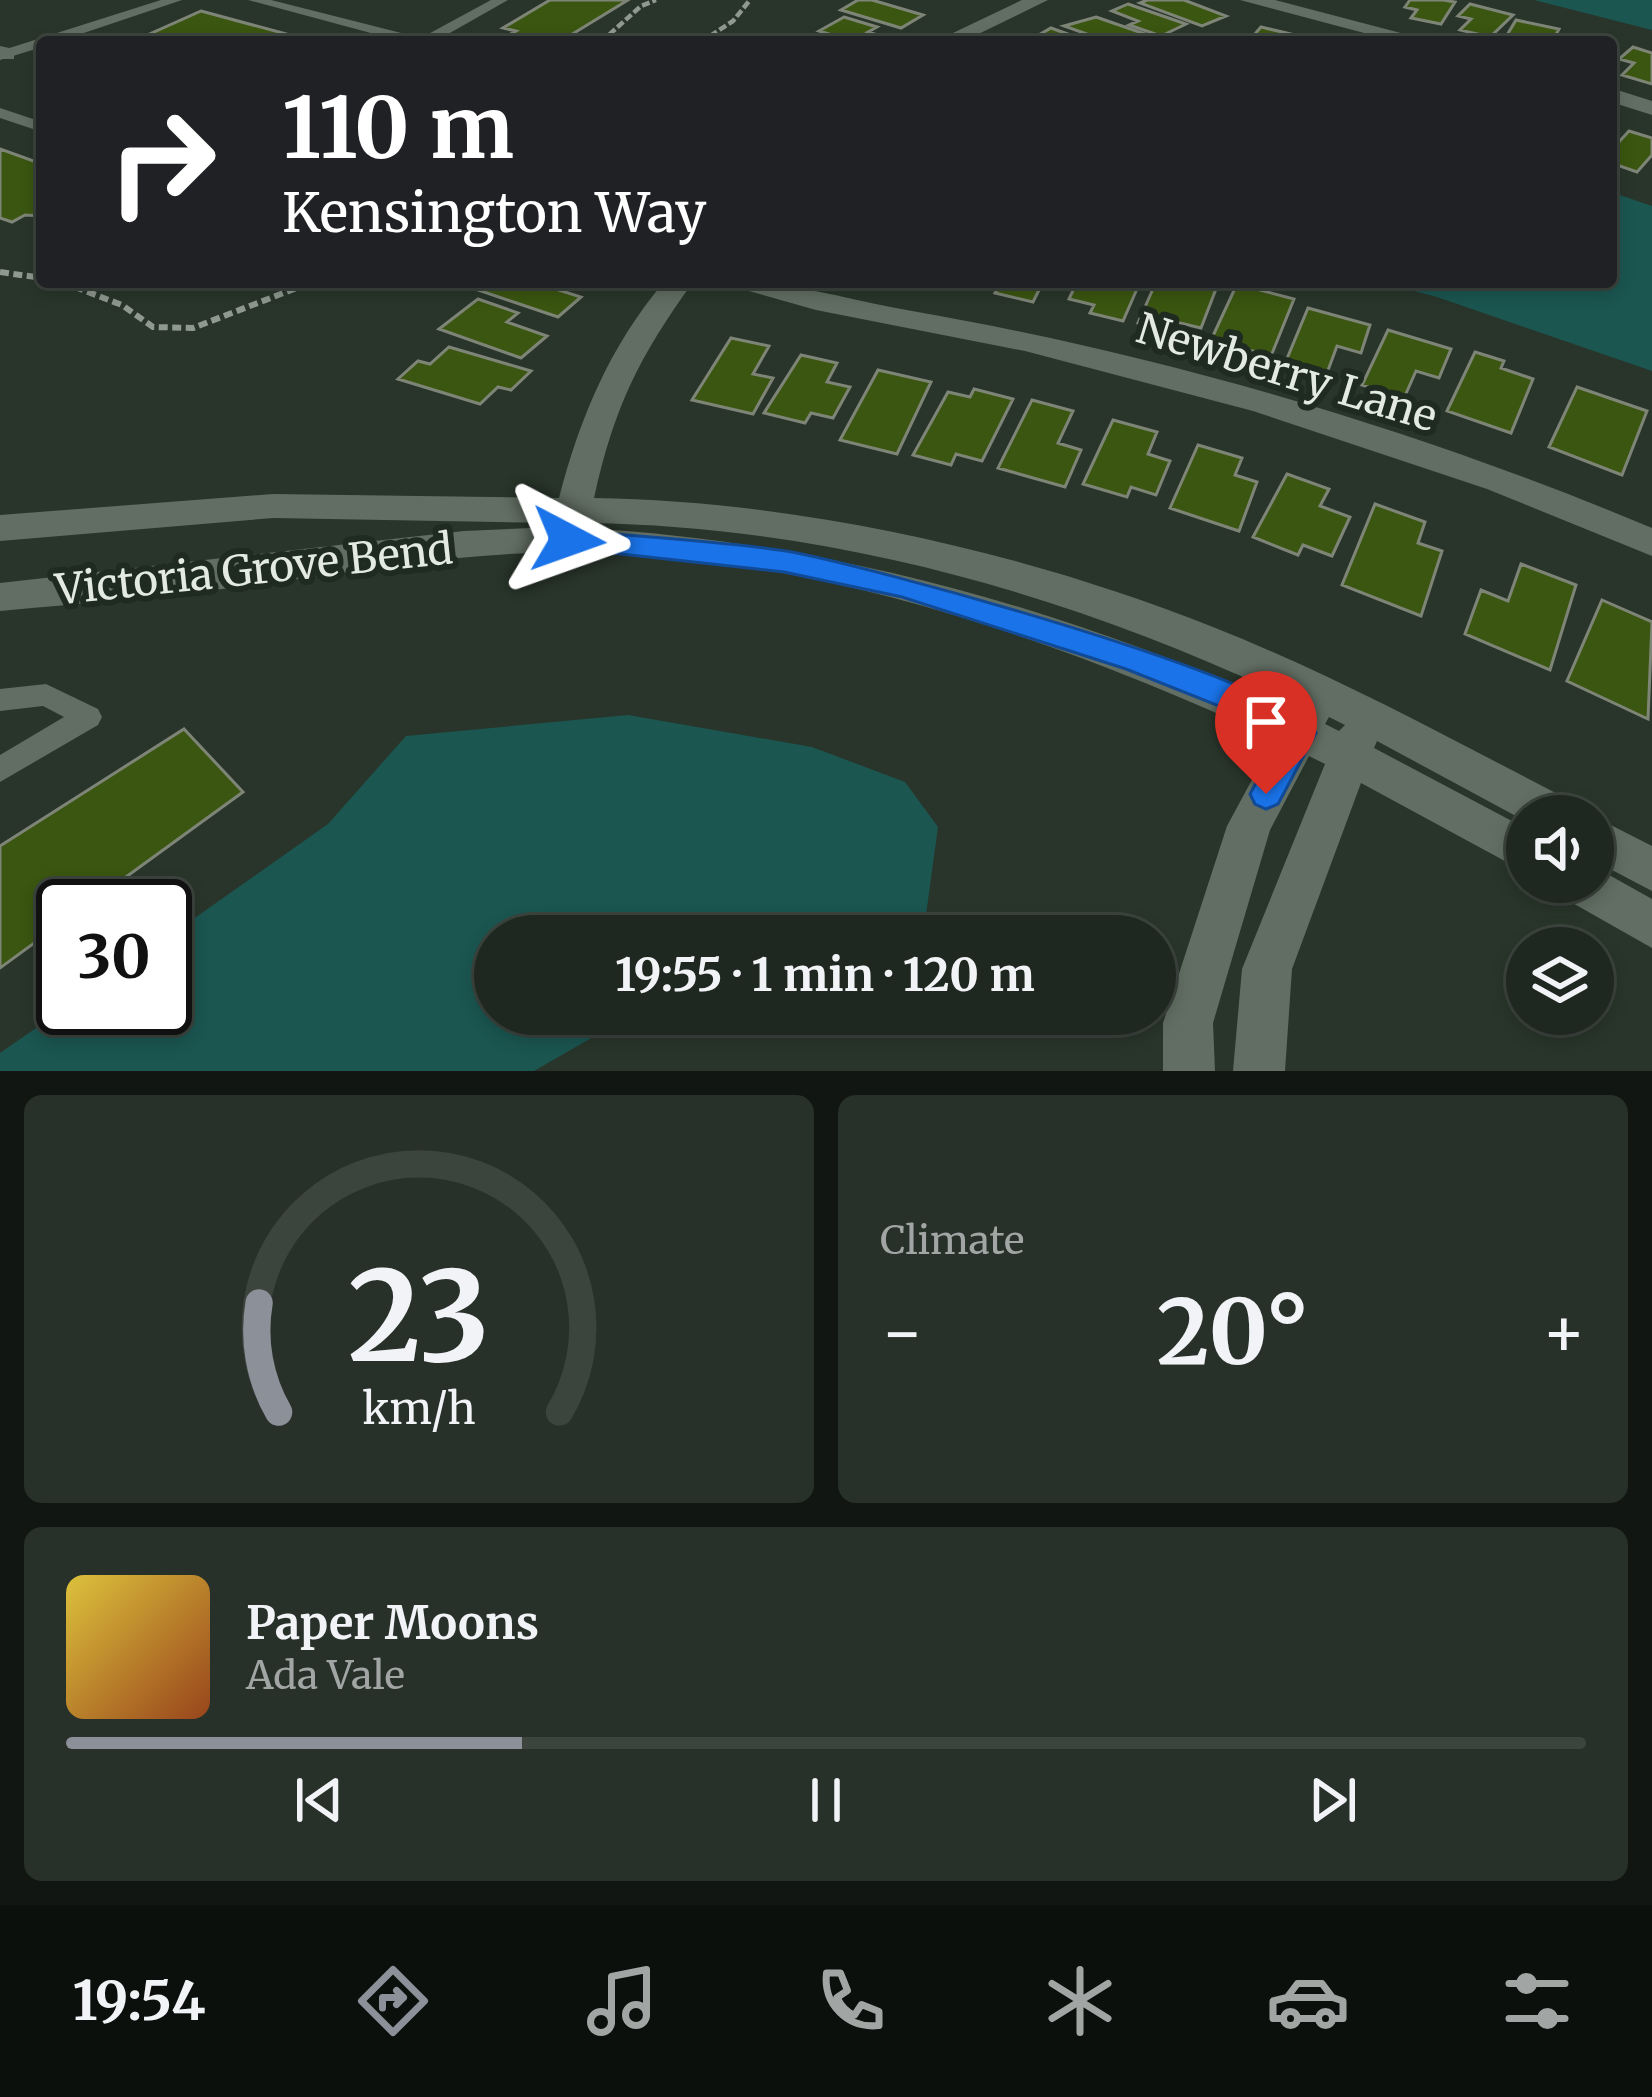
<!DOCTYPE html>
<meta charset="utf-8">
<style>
body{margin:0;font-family:Merriweather,serif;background:#273029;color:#f1f3f6;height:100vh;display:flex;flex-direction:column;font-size:45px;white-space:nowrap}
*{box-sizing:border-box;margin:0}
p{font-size:39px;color:#a1a6a5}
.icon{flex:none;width:66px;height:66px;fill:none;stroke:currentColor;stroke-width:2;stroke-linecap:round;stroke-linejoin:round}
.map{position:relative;height:1071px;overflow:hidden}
.drawer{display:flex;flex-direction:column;gap:24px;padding:24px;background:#111612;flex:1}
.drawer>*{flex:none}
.top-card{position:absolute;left:36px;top:36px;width:1581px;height:252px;border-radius:12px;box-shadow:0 6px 18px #0003,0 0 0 3px #3c443e;background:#202124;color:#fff;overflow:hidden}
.fabs{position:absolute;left:1506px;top:795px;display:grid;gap:24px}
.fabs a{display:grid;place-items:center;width:108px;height:108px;border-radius:50%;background:#1f2820;box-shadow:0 6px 18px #0003,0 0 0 3px #3c443e;font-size:60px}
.speed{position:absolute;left:36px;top:879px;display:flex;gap:24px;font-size:60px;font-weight:700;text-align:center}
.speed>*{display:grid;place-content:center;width:156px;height:156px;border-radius:50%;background:#1f2820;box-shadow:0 6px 18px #0003,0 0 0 3px #3c443e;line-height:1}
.speed .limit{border:6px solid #111;border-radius:18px;background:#fff;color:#111}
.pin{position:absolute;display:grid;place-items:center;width:102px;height:102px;color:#fff;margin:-123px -51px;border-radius:50% 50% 50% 0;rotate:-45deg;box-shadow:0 0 12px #0007}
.pin .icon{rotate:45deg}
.me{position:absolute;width:132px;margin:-66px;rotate:94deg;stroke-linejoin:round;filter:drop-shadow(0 0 9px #0008)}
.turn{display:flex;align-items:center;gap:42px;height:252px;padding:0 48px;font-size:54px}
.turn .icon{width:156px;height:156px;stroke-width:2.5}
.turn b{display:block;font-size:84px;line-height:102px}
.big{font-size:90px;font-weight:700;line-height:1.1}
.drawer .tile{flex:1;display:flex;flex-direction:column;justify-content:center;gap:18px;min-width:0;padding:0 42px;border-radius:18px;background:#273029}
.drawer .dial{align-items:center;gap:0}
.dial svg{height:312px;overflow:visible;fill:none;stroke:#3c443e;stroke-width:7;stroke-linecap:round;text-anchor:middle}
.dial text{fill:#f1f3f6;stroke:none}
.song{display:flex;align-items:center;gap:36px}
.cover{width:144px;height:144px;border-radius:18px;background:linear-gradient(135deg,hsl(50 70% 55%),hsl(20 70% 35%))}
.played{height:12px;border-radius:6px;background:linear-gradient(90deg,#8c9099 30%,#3c443e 30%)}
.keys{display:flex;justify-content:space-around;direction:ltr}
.heat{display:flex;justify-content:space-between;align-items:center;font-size:66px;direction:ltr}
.drawer .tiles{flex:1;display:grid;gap:24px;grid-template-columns:1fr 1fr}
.tile:last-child{grid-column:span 2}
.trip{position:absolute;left:474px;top:915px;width:702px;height:120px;border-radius:60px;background:#1f2820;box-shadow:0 6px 18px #0003,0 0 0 3px #3c443e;font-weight:700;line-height:120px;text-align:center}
.tabs{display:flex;height:192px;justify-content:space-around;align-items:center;background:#0c100d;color:#a1a6a5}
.tabs .icon{width:84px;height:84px}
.tabs .selected{color:#8c9099}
.tabs b{font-size:54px;color:#f1f3f6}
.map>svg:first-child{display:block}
</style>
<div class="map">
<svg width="1652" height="1071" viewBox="0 0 1652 1071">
<rect width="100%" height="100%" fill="#29352b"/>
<!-- water -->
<path fill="#1b5651" d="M1534 0H1652V30Z
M1611 192 1652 206V371L1437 297 1380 282H1611Z
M628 715 812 747 905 782 938 827 926 915 838 936H495V1014H633L534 1071H0V1053L65 1008H165V939L328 824 406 736Z"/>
<!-- building -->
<path fill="#3a5610" stroke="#7e8577" stroke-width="3" d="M550 0H628L561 41 547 38 538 42 509 35 516 31 503 28Z
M858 0H872L923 15 901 28 841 10Z
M1147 0H1184L1226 16 1202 26 1140 3Z
M1410 0H1443L1455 2 1441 24 1411 18 1417 10 1405 7Z
M1128 4 1186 24 1161 36 1129 25 1138 21 1112 11Z
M1470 4 1513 15 1490 37 1460 30 1471 19 1458 16Z
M201 11 316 42 150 39 159 35 152 33Z
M844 17 877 27 868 32 881 36 855 42 819 31Z
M1096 17 1151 36 1140 42H1109L1064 26Z
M1516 20 1559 29 1552 42H1518L1520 38 1507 35Z
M1261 27 1299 36 1294 42H1248Z
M1051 28 1090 42H1044L1048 40 1037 36Z
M1633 47 1652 53V84L1622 75 1634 63 1619 59Z
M1629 131 1652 138V155L1637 172 1611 163V142L1617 144Z
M0 149 42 164V216L25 215 12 222 0 218Z
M488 282H546L543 285 581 297 558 317 478 290Z
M1001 282H1043L1033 302 995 293Z
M1077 282H1140L1123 321 1090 313 1094 305 1069 299Z
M1156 282 1216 289 1201 328 1176 322 1172 332 1138 323Z
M1237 284 1294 299 1271 356 1211 340Z
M478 299 518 313 507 322 547 336 521 358 439 329Z
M1308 308 1370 325 1361 353 1337 346 1327 373 1286 361Z
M1388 330 1451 349 1439 378 1416 371 1404 398 1362 385Z
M731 338 769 346 753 374 773 378 753 414 692 400Z
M449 347 531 371 511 390 498 387 480 404 398 379 418 361 430 364Z
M1475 352 1504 361 1501 368 1533 379 1511 433 1447 411Z
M801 355 837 363 827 382 850 387 833 418 811 413 805 423 764 413Z
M878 370 931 382 897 454 840 440Z
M1577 387 1647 411 1622 475 1549 447Z
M974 389 1013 399 982 461 956 454 951 465 913 455 948 392 970 397Z
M1032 400 1073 411 1058 443 1081 450 1065 487 998 468Z
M1113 420 1157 432 1148 454 1170 461 1156 495 1131 487 1127 497 1083 484Z
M1198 445 1242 458 1235 475 1257 482 1239 531 1170 508Z
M1287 474 1329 489 1320 506 1350 517 1332 556 1303 545 1298 555 1253 537Z
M1375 504 1425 522 1418 543 1442 551 1421 616 1342 585Z
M1521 564 1576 585 1550 670 1465 634 1481 590 1508 601Z
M1602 600 1652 622 1648 719 1567 681Z
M184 729 243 792 86 906H63V922L0 968V846Z"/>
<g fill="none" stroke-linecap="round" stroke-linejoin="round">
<!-- path-far1 -->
<path stroke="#8f9891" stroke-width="4.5" stroke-dasharray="8 3" stroke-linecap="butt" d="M601 42 641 6 656 0
M701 42 733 21 750 0"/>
<!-- path -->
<path stroke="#8f9891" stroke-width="6" stroke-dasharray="9 4.5" stroke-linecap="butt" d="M0 272 42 278
M62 282 122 305 153 327 193 328 312 282"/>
<!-- lane -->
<path fill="#626e63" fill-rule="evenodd" d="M161 0H182L57 42H42V47L0 60V51Z
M248 0H271L421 38 491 0H508L434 42H404Z
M0 108 42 122V132L0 118Z
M46 684 98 709 102 717 98 725 0 782V755L64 717 43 706 0 711V689Z"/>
<!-- street -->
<path fill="#626e63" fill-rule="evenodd" d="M1022 0H1048L962 42H934Z
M1240 0H1275L1435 42H1398Z
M0 46 14 49V59H0Z
M1611 88 1652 101V115L1611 102Z
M664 282H693C639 357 614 407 594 498 800 501 1021 551 1213 627 1337 676 1455 741 1573 802L1579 816H1527V822L1377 741 1374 748 1527 829V873L1361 783 1292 969 1285 1071H1233L1242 969 1325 764 1309 756 1270 830 1213 1023 1215 1071H1163V1023L1227 826 1274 739C1043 633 791 545 532 553 441 556 352 572 262 584 175 596 87 603 0 611V583L464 531 553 527 554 523 273 518 0 541V515L273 494 559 498C580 417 610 346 664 282ZM589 523C835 527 1075 596 1295 701L1291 709C1058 607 843 545 588 528ZM1329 717 1345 725 1339 731 1325 724Z
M734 282C794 282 853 301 912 311 1165 355 1416 429 1652 528V556L1487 489 1253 411 1025 351 816 310 738 288Z
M1592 816H1593L1652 846V891L1593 860Z
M1593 866 1652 899V948L1562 897 1555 882H1593Z"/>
</g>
<!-- route -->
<path fill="#1a73e8" stroke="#114b97" stroke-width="3" d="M568 530C640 537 714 540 786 551 862 564 1289 679 1316 733L1278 804 1266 809 1255 804 1250 794 1281 737 1247 717 1126 669 902 597 784 572 558 547 554 540Z"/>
<g text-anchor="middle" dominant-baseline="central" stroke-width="12" stroke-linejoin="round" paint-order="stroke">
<!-- street labels -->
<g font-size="42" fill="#e3eae4" stroke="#1f2b21">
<text transform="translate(1287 372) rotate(17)">Newberry Lane</text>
<text transform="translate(254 569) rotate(-6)">Victoria Grove Bend</text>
</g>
</g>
</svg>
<div class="fabs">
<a><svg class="icon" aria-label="sound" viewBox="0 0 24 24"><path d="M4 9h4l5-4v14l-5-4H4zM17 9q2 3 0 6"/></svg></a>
<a><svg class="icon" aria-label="layers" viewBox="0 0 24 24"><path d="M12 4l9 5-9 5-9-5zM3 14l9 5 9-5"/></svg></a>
</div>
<div class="speed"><div class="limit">30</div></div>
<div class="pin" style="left:1266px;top:794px;background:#d93025"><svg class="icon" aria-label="arrive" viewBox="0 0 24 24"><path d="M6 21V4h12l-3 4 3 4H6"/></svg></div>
<svg class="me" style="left:568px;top:540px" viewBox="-20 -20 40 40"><path d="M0-17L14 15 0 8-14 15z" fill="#1a73e8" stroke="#fff" stroke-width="4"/></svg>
<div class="trip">19:55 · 1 min · 120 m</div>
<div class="top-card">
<div class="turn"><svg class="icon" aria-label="right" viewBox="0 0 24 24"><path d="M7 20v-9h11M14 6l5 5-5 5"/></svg><div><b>110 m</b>Kensington Way</div></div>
</div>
</div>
<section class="drawer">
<div class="tiles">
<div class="tile dial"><svg viewBox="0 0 100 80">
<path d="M14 69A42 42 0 1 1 86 69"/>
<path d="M14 69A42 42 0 0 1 9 41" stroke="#8c9099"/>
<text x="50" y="56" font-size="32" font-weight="700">23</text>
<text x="50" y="72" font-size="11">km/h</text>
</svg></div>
<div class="tile"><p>Climate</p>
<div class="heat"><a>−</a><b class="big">20°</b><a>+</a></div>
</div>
<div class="tile">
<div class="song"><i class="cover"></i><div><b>Paper Moons</b><p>Ada Vale</p></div></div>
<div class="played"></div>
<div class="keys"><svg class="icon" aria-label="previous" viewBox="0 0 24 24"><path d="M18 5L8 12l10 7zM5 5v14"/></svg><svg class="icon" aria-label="pause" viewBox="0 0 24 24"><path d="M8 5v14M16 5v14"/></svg><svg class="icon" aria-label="next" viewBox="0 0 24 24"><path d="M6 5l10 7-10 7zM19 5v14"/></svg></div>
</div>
</div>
</section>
<nav class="tabs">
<b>19:54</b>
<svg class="icon selected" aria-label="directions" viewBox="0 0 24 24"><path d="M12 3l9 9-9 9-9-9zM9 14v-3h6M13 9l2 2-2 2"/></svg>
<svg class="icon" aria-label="music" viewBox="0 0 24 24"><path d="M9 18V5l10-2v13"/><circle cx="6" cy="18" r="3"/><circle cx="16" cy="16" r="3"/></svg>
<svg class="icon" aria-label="phone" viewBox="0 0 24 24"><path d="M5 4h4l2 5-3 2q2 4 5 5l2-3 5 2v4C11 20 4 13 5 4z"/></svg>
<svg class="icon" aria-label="climate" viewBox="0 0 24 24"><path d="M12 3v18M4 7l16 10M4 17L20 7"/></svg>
<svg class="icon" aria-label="car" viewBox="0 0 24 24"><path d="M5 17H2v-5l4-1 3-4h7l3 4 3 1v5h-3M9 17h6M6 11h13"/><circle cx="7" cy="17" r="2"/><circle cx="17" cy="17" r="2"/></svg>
<svg class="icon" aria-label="filters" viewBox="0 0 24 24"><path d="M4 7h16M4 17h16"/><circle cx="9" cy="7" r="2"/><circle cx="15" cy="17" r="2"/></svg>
</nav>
